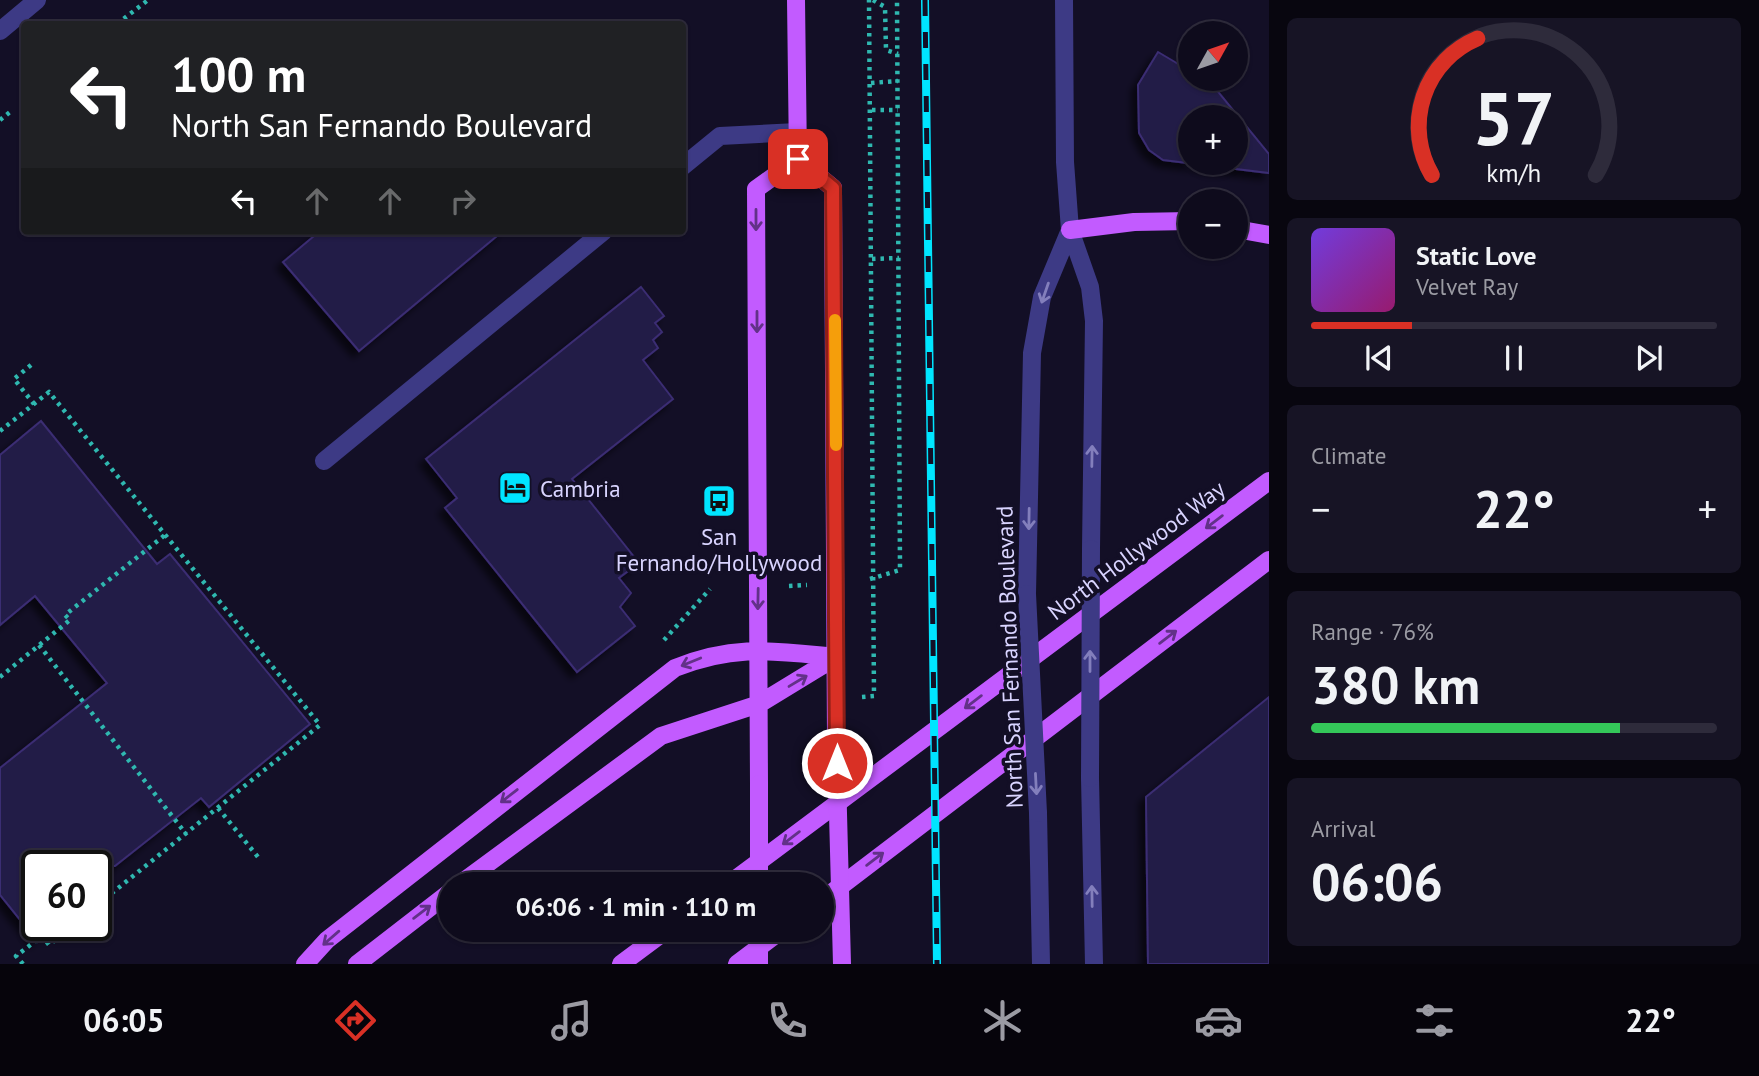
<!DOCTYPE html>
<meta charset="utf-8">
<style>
body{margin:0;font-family:"PT Sans",sans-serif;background:#171425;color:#f1f3f6;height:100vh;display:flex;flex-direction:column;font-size:26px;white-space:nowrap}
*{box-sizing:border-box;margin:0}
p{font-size:23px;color:#9b9ba3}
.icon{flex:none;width:38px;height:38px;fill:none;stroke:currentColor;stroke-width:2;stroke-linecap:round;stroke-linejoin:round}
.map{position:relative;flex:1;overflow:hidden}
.panel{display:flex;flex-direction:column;gap:18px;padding:18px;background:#08060f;width:490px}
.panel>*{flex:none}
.banner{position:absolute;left:21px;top:21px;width:665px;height:214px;border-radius:7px;box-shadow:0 2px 5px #0004,0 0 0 2px #2e2b3b;background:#202124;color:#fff;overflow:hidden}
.needle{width:46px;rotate:50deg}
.fabs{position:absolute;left:1178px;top:21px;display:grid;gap:14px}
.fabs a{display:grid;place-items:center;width:70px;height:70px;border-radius:50%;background:#0e0b1c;box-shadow:0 2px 5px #0004,0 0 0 2px #2e2b3b;font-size:35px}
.speed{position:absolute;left:21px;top:850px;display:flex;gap:14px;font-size:35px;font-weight:700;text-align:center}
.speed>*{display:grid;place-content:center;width:91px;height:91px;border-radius:50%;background:#0e0b1c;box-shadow:0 2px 5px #0004,0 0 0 2px #2e2b3b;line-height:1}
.speed .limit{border:4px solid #111;border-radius:10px;background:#fff;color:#111}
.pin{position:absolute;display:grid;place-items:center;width:60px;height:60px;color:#fff;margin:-30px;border-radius:14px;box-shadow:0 4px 10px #0006}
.me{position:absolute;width:77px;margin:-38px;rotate:0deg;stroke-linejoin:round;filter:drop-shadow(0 0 5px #0008)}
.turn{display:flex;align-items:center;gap:24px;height:147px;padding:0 35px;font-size:32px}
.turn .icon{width:91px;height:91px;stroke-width:2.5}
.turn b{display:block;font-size:49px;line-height:60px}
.lanes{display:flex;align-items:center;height:66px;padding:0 35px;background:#0003;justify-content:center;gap:35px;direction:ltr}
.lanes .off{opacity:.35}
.big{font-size:52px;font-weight:700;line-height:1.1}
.panel .tile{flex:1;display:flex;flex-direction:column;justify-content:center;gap:10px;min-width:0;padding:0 24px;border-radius:10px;background:#171425}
.panel .dial{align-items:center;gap:0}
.dial svg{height:182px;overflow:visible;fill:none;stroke:#2e2b3b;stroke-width:7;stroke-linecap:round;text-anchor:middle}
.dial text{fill:#f1f3f6;stroke:none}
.song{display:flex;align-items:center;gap:21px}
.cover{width:84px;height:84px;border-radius:10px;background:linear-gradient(135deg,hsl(260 70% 55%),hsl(320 70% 35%))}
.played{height:7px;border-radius:4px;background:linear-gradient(90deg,#d93025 25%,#2e2b3b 25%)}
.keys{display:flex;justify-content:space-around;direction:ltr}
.heat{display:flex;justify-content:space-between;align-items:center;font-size:38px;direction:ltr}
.charge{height:10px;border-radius:5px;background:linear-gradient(90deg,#34c759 76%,#2e2b3b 0)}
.trip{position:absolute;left:438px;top:872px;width:396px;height:70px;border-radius:35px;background:#0e0b1c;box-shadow:0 2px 5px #0004,0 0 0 2px #2e2b3b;font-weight:700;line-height:70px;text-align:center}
.tabs{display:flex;height:112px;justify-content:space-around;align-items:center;background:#06040b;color:#9b9ba3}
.tabs .icon{width:49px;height:49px}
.tabs .active{color:#d93025}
.tabs b{font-size:32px;color:#f1f3f6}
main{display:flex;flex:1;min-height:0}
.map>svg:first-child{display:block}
</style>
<main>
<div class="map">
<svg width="1269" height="964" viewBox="0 0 1269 964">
<defs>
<filter id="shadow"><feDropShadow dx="-6" dy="6" stdDeviation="3.5" flood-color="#0009"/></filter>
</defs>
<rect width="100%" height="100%" fill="#130f26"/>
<!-- building -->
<path fill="#241b47" stroke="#3b2d73" stroke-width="2" fill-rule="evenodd" filter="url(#shadow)" d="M1158 52 1190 71V79H1204L1211 83 1269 154V173L1163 160 1149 150 1139 133 1138 85ZM1190 117H1236V163H1190Z
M320 231H503L359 351 283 262Z
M641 287 664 316 655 323 662 332 653 340 658 348 643 360 673 399 572 479 639 563 619 578 631 593 620 607 635 626 577 672 445 508 457 498 426 459Z
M41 421 157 564 170 554 310 724 209 807 201 798 115 866H37V941L0 895V768L107 683 35 596 0 625V455Z
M1269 697V964H1148L1146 797Z"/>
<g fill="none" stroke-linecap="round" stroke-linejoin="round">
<!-- path -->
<path stroke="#2fb8b0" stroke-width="4.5" stroke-dasharray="3.5 5" stroke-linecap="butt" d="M873 0 885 7 886 50 898 54
M117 24 148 0
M871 83 898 81
M872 110H898
M0 120 10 112
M872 259 899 258
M31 365 14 379 34 404
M0 431 49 392 320 725 96 906
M870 579 900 570 897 0
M789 586 807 585
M664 640 710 589
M39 645 186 834
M0 677 70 620 65 615 165 535
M862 697 874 696 869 0
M218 808 258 857
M23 964 16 956 42 936 49 945 72 926"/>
<!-- minor -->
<path stroke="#3d3a85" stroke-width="18" d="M1064 0 1065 162 1070 230 1090 287 1094 321 1091 549
M0 31 37 0
M682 167 720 136 797 132
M324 461 604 231
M1027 594 1032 353 1042 297 1070 230
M1090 778 1094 964
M1038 813 1041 964"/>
<!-- major -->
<path stroke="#c25bff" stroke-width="18" d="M796 0 798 159 833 188 836 738
M1236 229 1269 235
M1070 230 1134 222 1190 221
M759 784 756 189 798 159
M460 884 661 736 759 704 836 657
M729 884 1269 481
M821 901 1269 560
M305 964 327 940 675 668C735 644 773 651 836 657
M357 964 450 892
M621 964 668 929
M737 964 783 929"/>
<defs>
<path id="rail" d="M925 0 937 964"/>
</defs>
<!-- rail casing -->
<use href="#rail" stroke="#00e5ff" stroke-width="8"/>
<!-- rail -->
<use href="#rail" stroke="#130f26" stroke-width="5" stroke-dasharray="16" stroke-linecap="butt"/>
<!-- minor-bridge -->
<path stroke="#3d3a85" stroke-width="18" d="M1027 594 1038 813
M1090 778 1091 549"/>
<!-- major-bridge -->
<path stroke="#c25bff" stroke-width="18" d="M836 738 842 964
M759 784V884
M759 929V964"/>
</g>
<!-- one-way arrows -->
<defs><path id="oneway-shaft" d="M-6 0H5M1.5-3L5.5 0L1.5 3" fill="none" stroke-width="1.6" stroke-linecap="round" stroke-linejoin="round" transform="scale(1.75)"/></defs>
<g stroke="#623188">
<use href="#oneway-shaft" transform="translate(756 220) rotate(90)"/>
<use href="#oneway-shaft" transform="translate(757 322) rotate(90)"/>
<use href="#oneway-shaft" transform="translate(1214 522) rotate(143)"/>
<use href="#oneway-shaft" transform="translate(758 599) rotate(91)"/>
<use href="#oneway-shaft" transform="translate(1168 637) rotate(-37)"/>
<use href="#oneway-shaft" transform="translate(691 662) rotate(158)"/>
<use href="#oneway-shaft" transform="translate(798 681) rotate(-31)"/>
<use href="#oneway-shaft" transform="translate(973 702) rotate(143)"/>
<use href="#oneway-shaft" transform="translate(509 796) rotate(142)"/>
<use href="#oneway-shaft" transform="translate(791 838) rotate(143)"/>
<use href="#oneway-shaft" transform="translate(875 859) rotate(-37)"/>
<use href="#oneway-shaft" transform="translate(422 912) rotate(-37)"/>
<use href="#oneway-shaft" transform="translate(331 938) rotate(139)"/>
</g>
<g stroke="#837fbc">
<use href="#oneway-shaft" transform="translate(1045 293) rotate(109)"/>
<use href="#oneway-shaft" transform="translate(1092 456) rotate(-89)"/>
<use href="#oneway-shaft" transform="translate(1029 519) rotate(91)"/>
<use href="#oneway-shaft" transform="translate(1090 661) rotate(-90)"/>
<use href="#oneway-shaft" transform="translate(1036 784) rotate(87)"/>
<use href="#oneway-shaft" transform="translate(1092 896) rotate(-91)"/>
</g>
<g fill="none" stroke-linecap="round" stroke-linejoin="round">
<defs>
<path id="route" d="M798 159 833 188 837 763"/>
</defs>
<!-- route casing -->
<use href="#route" stroke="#8d1f18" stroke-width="18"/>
<!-- route -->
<use href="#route" stroke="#d93025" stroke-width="12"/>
<!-- slow -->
<path stroke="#f59e0b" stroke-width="12" d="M835 320 836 445"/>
</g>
<!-- icons -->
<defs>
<symbol id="hotel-square" viewBox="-11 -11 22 22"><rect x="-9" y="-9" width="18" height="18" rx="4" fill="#00e5ff" stroke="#130f26"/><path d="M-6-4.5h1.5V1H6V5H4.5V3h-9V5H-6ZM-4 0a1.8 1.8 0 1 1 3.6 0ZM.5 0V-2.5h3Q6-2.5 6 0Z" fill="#111"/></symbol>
<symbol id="bus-square" viewBox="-11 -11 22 22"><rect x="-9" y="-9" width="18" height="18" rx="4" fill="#00e5ff" stroke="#130f26"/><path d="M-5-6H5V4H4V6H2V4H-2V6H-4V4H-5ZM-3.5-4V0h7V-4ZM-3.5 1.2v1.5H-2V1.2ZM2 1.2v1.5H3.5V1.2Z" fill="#111"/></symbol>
</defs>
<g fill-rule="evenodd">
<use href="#hotel-square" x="496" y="469" width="38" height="38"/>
<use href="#bus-square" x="700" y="482" width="38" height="38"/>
</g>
<g text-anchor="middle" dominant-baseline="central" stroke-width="7" stroke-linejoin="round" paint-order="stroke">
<!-- poi labels -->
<g font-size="23" fill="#d9d4ff" stroke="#130f26" text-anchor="start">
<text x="540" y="488">Cambria</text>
<text x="719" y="536" text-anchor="middle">San<tspan x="719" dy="26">Fernando/Hollywood</tspan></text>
</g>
<!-- street labels -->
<g font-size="23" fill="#d9d4ff" stroke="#130f26">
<text transform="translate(1136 550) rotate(-37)">North Hollywood Way</text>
<text transform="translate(1009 657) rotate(-92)">North San Fernando Boulevard</text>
</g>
</g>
</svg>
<div class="fabs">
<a><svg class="needle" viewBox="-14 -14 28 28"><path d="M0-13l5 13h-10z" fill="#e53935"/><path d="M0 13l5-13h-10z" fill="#9b9ba3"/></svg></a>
<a>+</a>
<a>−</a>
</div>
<div class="speed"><div class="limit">60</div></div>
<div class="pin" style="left:798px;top:159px;background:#d93025"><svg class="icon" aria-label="arrive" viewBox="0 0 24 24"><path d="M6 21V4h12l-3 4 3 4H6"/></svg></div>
<svg class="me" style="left:837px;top:763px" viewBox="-20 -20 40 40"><circle r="17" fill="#d93025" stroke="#fff" stroke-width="3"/><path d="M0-11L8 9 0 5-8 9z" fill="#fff"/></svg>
<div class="trip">06:06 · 1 min · 110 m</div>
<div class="banner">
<div class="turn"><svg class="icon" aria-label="left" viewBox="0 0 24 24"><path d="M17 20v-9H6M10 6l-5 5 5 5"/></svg><div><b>100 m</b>North San Fernando Boulevard</div></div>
<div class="lanes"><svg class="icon" aria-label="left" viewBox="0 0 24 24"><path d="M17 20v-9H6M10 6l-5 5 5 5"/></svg><svg class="icon off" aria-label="ahead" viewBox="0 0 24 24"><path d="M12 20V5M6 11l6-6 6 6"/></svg><svg class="icon off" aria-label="ahead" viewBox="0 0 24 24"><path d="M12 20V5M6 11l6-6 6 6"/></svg><svg class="icon off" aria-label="right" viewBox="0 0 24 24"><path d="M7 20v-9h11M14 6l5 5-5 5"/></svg></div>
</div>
</div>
<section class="panel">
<div class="tile dial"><svg viewBox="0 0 100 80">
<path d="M14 69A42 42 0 1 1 86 69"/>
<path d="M14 69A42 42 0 0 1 34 9" stroke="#d93025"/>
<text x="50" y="56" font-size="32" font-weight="700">57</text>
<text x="50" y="72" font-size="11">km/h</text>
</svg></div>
<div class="tile">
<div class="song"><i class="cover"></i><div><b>Static Love</b><p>Velvet Ray</p></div></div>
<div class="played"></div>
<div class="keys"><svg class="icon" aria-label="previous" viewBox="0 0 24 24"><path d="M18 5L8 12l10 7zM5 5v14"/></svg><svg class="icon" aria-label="pause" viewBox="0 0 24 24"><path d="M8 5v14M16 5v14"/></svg><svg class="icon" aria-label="next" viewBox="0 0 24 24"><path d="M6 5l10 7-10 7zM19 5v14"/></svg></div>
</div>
<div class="tile"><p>Climate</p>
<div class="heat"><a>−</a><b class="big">22°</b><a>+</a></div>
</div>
<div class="tile"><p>Range · 76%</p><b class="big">380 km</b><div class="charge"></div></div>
<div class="tile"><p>Arrival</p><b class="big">06:06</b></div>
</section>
</main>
<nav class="tabs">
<b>06:05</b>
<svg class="icon active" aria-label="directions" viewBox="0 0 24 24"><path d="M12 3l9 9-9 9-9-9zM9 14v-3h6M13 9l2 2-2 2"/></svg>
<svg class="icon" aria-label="music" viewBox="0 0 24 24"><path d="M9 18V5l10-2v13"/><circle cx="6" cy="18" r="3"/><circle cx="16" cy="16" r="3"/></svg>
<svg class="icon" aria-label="phone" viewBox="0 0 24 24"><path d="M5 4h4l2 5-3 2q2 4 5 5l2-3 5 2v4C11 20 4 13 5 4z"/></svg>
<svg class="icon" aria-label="climate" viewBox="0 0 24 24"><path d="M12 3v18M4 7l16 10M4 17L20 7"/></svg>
<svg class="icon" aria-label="car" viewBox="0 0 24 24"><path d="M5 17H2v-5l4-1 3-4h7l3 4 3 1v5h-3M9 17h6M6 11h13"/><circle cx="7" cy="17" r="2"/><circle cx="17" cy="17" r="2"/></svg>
<svg class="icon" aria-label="filters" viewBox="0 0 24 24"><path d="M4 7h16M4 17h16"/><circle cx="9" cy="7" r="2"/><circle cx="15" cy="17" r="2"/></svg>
<b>22°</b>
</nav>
